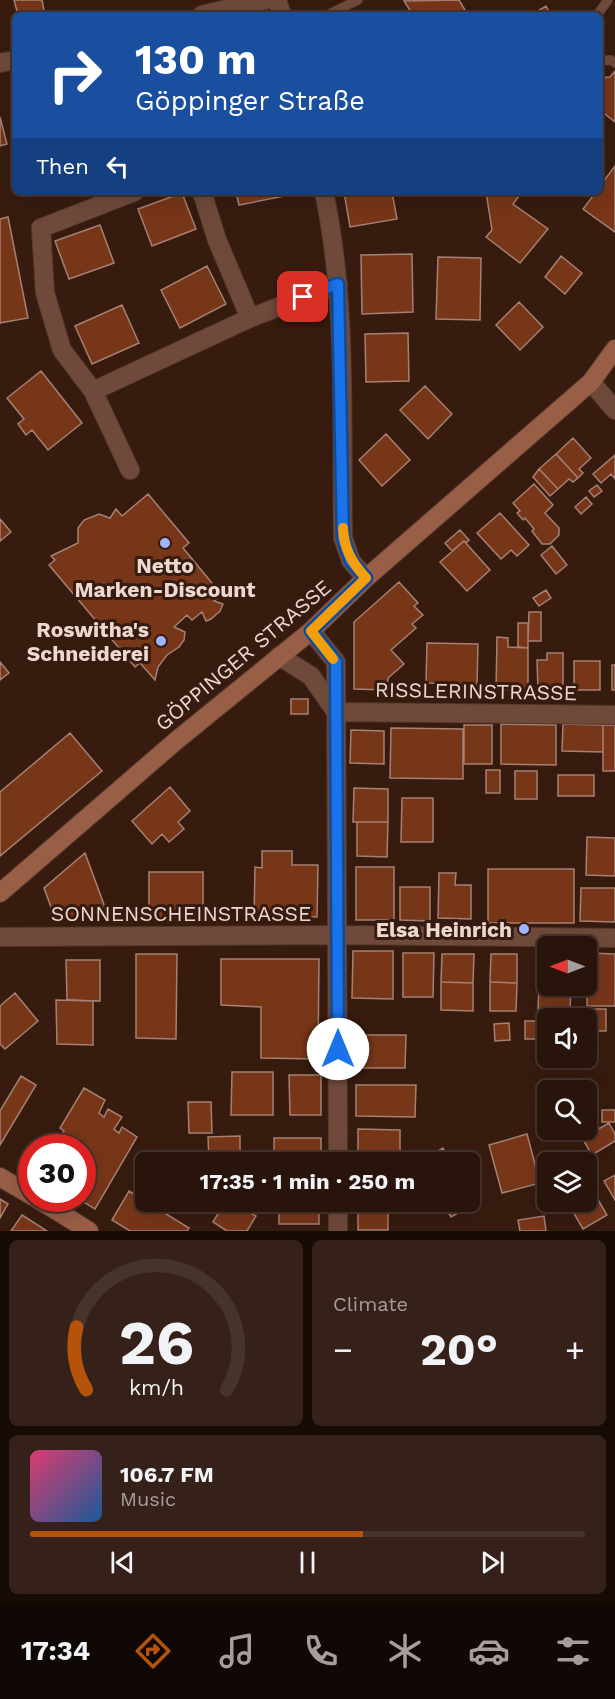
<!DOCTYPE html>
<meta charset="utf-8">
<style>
body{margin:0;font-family:"Work Sans",sans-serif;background:#352119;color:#f1f3f6;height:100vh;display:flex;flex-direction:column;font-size:22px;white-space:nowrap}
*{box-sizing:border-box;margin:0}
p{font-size:20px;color:#a59e9d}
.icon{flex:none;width:33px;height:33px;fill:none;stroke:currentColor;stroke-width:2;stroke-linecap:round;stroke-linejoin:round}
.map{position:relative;height:1231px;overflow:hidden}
.side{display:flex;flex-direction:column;gap:9px;padding:9px;background:#170b06;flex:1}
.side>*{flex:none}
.banner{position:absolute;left:12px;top:12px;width:591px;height:183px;border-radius:9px;box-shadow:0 6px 24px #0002,0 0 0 2px #45332c;background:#1a4fa0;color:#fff;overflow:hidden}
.needle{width:39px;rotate:270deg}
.controls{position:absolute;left:537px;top:936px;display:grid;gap:12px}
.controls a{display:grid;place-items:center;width:60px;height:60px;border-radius:9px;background:#29140b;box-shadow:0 6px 24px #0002,0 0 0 2px #45332c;font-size:30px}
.speed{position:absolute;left:18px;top:1134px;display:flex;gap:12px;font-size:30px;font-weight:700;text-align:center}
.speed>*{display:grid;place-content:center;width:78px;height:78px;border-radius:50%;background:#29140b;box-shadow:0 6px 24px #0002,0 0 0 2px #45332c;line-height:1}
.speed .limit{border:9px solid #d22;background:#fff;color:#111}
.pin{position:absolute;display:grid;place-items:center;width:51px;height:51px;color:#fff;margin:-26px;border-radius:12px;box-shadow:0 3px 9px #0006}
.me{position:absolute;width:66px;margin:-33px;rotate:0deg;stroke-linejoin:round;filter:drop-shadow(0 0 4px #0008)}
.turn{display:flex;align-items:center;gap:21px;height:126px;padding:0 24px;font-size:27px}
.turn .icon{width:78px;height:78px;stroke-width:2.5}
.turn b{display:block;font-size:42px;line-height:51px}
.then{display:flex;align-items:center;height:57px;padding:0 24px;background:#0003;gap:12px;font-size:22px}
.big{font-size:45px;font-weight:700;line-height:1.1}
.side .tile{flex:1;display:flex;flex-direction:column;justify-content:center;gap:9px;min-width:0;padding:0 21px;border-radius:9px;background:#352119}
.side .dial{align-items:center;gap:0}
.dial svg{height:156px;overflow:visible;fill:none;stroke:#45332c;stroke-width:7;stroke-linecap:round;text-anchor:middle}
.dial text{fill:#f1f3f6;stroke:none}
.song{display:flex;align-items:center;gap:18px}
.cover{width:72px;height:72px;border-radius:9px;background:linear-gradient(135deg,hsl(340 70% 55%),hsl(210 70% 35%))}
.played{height:6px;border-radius:3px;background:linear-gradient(90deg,#b45309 60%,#45332c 60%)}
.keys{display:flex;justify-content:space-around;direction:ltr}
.heat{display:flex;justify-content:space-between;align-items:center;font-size:33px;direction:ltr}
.side .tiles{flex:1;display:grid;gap:9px;grid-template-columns:1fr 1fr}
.tile:last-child{grid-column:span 2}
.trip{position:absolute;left:135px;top:1152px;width:345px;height:60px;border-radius:9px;background:#29140b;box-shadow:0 6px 24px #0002,0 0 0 2px #45332c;font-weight:700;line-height:60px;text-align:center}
.menu{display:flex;height:96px;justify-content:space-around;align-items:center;background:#100804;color:#a59e9d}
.menu .icon{width:42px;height:42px}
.menu .selected{color:#b45309}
.menu b{font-size:27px;color:#f1f3f6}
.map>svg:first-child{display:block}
</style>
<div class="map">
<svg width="615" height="1231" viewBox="0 0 615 1231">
<rect width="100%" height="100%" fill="#371b0f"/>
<!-- building -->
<path fill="#783619" stroke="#a58173" stroke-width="1.5" d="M14 0H42L45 15H18Z
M459 0 468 15H413L404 1Z
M546 6 551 15H531Z
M615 71V122L600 110V78L610 77Z
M0 117 7 144 0 146Z
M615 166V232L583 209 596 192H600V186Z
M236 192H290V195L239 205Z
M344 192H392L397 219 350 227Z
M486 192H522L513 204 548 229 520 263 486 237 492 230Z
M182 193 196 229 152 246 138 209Z
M8 217 28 318 0 323V219Z
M100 225 114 263 69 279 55 241Z
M412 254 413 312 362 314 361 255Z
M561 256 582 273 565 294 545 277Z
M438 257 481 258 480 320 436 319Z
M207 266 226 304 180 328 161 290Z
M519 302 543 327 520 350 496 325Z
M122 305 139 343 92 364 75 326Z
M408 333 409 381 366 382 365 334Z
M41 371 82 423 48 450 32 430 26 435 18 424 24 419 7 398Z
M425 386 452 414 428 439 400 410Z
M386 434 410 460 382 486 359 460Z
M573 438 591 458 579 469 583 473 578 478 556 454Z
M556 454 578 478 573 482 569 479 558 489 539 469Z
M615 455V479L611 474 601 483 593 474Z
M539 469 558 489 550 496 533 477Z
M534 484 553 505 545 513 559 528V535L550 544H542L532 531 534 529 525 518 523 520 517 513 520 511 513 503Z
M597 485 602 491 594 497 589 491Z
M148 494 189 543 183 548 222 595 214 601 223 604 220 611 211 619 206 621 202 612 192 620 187 615 174 627 185 632 184 640 179 647 167 655 158 667 155 680 140 663 135 667 49 565 55 560 51 556 78 543V528L84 520 99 514 110 518 116 509 122 516Z
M586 497 592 504 581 514 575 507Z
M500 513 529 545 517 556 511 550 501 559 477 533Z
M0 519 11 532 0 541Z
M460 530 469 540 466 543 464 541 452 551 445 543Z
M464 541 490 570 467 591 440 562Z
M552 546 567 565 556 574 541 555Z
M399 582 418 603 414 606 423 615 412 624 416 628 391 650 404 664 388 678 387 690 354 689V622Z
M546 590 551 598 539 606 533 598Z
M529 612H541V641H528Z
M518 623H528V648L518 647Z
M497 637 508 638V647L528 648V690L496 689Z
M427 643 478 644 477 684 426 683Z
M547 653H563V690H538L537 660H547Z
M574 661H600V690H574Z
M0 662 9 673 0 680Z
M612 665H615V690H612Z
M291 699H308V714H291Z
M501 724 556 725V765L501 764Z
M563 724 603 725V752L562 751Z
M464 725H492V764H464Z
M603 725H615V771H603Z
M391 728 463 729V779L390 778Z
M351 730 384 731V764L350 763Z
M70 733 102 771 0 856V792Z
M486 770H500V793H486Z
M515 771H537V799H515Z
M558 775H594V796H558Z
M170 787 190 811 178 822 184 829 169 842 162 834 152 844 132 821Z
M354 788 388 789V822H353Z
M402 798H433V842H401Z
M357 822H388L387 857 357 856Z
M587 837 615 838V876L586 875Z
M262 851H292V865H318L317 917 254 916 255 867 262 868Z
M85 853 109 918H55L44 888Z
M356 867H394V920H356Z
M488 869H574V923H488Z
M149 872H203V917H149Z
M439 873H456L455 885H471V919L438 918Z
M400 887H430V921L400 920Z
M581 888H615V922L580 921Z
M353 951H393V999L352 998Z
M403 953H434L433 997H403Z
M588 953 615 954V1006H587Z
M136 954H177L176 1039 136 1038Z
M442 954H474L473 983 441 982Z
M491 954H517V983L490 982Z
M539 955H548V983H539Z
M221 959H319L318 1059 261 1058V1007L221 1005Z
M66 960H100V1001L67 1000Z
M441 982 473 983V1011L441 1010Z
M490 982 517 983 516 1011H490Z
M539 983H548V986H571L570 1010H538Z
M15 993 38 1021 5 1049 0 1044V1006Z
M56 1000 93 1001V1045L57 1044Z
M587 1009H606V1031H587Z
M525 1021H537V1039H525Z
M509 1023 510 1040 495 1041 494 1024Z
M357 1035H406L405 1068H357Z
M232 1072H273V1115H231Z
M289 1075H321V1115H290Z
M21 1076 36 1085 0 1145V1111Z
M356 1085H416L415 1117 356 1116Z
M84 1088 105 1100 99 1113 104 1117 108 1109 122 1117 114 1129 119 1133 122 1127 137 1137 95 1209 77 1198H82V1148H46L48 1143 53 1147 64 1131 60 1128Z
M188 1102H211L212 1133H189Z
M602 1110H615V1122H602Z
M609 1123 615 1134V1141L592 1155 582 1138Z
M358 1129 400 1130V1162H358Z
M527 1134 540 1183 502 1193 489 1145Z
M240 1136V1162H209L208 1137Z
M274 1138H321V1162H274Z
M443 1148 451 1162H419Z
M157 1151 176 1162H150Z
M570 1158 571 1162H553Z
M146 1170V1184L140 1180Z
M615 1175V1200L604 1181Z
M129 1191 189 1228 187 1231H130L112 1220Z
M593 1191 607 1215 583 1229 569 1205 575 1202H586V1195Z
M470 1195 474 1204 451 1217 442 1202H470Z
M0 1199 8 1204 0 1218Z
M225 1202H232L256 1216 247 1231H227L213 1222Z
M279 1202H319V1224H279Z
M358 1202H388V1230H358Z
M22 1215 47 1231H11Z
M544 1216 546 1231H520L518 1220Z"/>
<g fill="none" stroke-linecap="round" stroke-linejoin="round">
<defs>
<path id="lane" d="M327 15 358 0
M597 15 608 0
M600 61 611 60 615 63"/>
<path id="street" d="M277 0 282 15
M202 15 265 0
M0 63 15 60
M134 192 41 228 45 293 62 350 93 391 250 318 338 284
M202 192 217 240 250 318
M324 192C348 305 341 423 343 538L351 561 366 578
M591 382 615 410
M93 391 130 470
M311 631 336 662 338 1162
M279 656 311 676 336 712
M336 712 615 715
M0 937 338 935 615 938
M338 1202V1231"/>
<path id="secondary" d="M0 893 177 740 311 631 366 578 591 382 615 349
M0 1177 32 1196
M36 1198 89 1231"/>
</defs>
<!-- lane casing -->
<use href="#lane" stroke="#54392e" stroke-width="10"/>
<!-- street casing -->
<use href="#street" stroke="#54392e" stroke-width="20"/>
<!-- secondary casing -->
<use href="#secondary" stroke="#54392e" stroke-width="20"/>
<!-- lane -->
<use href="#lane" stroke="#6f4a3a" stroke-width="9"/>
<!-- street -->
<use href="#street" stroke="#6f4a3a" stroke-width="18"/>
<!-- secondary -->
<use href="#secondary" stroke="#995e46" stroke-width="18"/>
</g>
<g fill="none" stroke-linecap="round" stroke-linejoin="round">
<defs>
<path id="route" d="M303 297 338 284 343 538 351 561 366 578 311 631 336 662 338 1049"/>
</defs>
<!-- route casing -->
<use href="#route" stroke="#114b97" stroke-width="15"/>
<!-- route -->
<use href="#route" stroke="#1a73e8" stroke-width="10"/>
<!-- slow -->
<path stroke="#f59e0b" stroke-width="10" d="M333 659 311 631 366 578C352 563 344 549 343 528"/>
</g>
<!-- markers -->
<g fill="#a0b3fd" stroke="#371b0f" stroke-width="2">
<circle cx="165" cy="543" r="6"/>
<circle cx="161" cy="641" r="6"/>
<circle cx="524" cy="929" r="6"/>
</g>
<g text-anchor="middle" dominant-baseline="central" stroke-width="6" stroke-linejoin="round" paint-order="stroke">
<!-- poi labels -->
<g font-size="21" font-weight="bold" fill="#ecd8d0" stroke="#371b0f" text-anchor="end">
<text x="165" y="565" text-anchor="middle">Netto<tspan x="165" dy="24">Marken-Discount</tspan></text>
<text x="149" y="629">Roswitha's<tspan x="149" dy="24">Schneiderei</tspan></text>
<text x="512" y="929">Elsa Heinrich</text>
</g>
<!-- street labels -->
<g font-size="21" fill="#ecd8d0" stroke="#371b0f">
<text transform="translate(243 655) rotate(-40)">GÖPPINGER STRASSE</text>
<text transform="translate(476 691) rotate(1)">RISSLERINSTRASSE</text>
<text x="181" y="913">SONNENSCHEINSTRASSE</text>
</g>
</g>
</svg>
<div class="controls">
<a><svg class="needle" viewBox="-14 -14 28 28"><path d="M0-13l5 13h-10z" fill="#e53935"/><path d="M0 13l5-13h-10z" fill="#a59e9d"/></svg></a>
<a><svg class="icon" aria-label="sound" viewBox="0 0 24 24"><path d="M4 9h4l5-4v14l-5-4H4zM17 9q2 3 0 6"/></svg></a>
<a><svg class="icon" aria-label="search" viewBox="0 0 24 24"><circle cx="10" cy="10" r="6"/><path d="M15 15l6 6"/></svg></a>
<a><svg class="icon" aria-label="layers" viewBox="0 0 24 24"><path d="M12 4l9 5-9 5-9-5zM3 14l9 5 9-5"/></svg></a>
</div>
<div class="speed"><div class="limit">30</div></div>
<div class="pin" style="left:303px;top:297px;background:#d93025"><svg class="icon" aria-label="arrive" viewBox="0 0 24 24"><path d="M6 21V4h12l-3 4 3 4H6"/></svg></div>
<svg class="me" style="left:338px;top:1049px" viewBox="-20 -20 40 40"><circle r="19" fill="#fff"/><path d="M0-13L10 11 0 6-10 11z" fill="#1a73e8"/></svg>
<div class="trip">17:35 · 1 min · 250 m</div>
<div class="banner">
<div class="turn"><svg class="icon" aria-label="right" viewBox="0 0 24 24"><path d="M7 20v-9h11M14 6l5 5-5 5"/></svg><div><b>130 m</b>Göppinger Straße</div></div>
<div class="then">Then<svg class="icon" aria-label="left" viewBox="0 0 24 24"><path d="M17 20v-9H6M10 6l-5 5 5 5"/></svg></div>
</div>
</div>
<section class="side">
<div class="tiles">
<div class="tile dial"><svg viewBox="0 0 100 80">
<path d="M14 69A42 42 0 1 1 86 69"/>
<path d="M14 69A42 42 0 0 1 9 37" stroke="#b45309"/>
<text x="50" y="56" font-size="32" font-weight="700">26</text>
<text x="50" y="72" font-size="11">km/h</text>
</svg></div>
<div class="tile"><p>Climate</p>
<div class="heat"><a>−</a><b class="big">20°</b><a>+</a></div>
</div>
<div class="tile">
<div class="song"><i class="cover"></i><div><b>106.7 FM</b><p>Music</p></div></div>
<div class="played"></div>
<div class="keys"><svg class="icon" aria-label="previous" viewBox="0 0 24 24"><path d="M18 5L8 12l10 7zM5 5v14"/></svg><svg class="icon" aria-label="pause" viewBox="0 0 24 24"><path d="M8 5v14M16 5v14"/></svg><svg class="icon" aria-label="next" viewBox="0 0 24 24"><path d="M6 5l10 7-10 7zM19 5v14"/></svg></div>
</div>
</div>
</section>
<nav class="menu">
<b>17:34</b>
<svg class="icon selected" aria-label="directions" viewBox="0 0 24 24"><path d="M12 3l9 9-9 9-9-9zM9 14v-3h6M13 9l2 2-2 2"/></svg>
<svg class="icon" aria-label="music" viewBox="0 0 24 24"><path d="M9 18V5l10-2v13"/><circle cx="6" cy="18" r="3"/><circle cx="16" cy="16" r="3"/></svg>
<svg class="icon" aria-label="phone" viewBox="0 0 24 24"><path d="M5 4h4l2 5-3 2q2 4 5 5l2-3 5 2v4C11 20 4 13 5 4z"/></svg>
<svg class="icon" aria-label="climate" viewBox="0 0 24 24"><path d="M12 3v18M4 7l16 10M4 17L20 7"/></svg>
<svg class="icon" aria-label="car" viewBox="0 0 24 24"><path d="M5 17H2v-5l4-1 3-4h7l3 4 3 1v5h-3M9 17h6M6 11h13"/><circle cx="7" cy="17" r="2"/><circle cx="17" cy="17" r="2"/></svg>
<svg class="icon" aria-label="filters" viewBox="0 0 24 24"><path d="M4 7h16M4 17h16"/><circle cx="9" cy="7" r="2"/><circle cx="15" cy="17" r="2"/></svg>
</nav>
